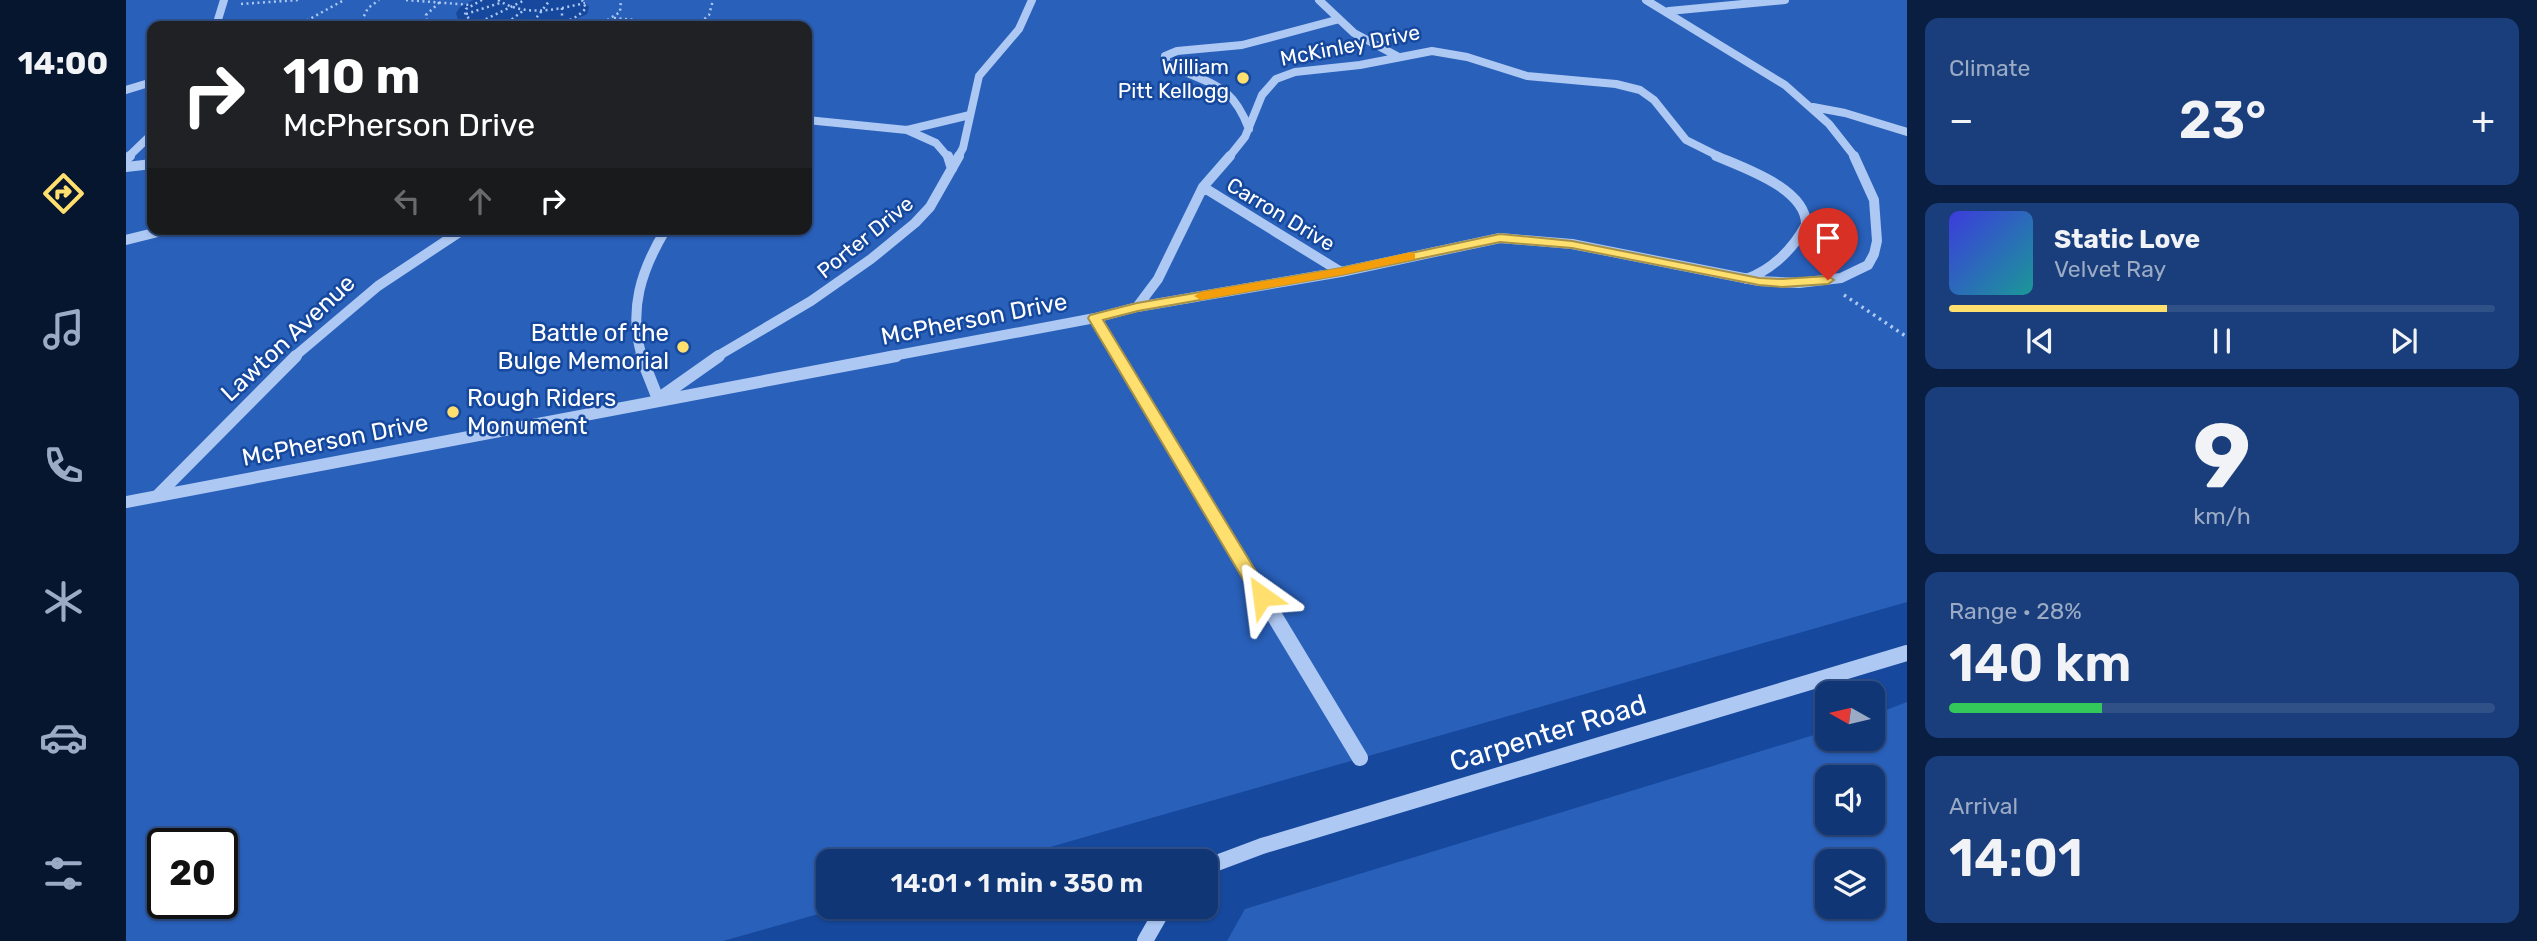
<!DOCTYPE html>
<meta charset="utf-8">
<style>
body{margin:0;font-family:Rubik,sans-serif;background:#193e7b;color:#f1f3f6;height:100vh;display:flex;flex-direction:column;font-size:26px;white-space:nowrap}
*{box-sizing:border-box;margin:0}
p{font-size:23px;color:#9cabc5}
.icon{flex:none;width:38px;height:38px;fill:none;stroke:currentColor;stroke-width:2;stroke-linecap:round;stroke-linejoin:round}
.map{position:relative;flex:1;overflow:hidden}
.panel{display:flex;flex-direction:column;gap:18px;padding:18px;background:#091e41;width:630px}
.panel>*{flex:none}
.hud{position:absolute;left:21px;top:21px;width:665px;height:214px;border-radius:14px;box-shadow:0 2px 5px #0004,0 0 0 2px #305088;background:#202124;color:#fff;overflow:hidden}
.needle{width:46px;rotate:278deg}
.fabs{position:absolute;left:1689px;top:681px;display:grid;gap:14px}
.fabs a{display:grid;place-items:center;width:70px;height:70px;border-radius:14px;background:#103676;box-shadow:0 2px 5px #0004,0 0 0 2px #305088;font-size:35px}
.speed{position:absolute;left:21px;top:828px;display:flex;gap:14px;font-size:35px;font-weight:700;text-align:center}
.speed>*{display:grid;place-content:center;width:91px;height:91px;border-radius:50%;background:#103676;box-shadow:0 2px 5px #0004,0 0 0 2px #305088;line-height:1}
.speed .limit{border:4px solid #111;border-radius:10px;background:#fff;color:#111}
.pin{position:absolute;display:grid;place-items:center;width:60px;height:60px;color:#fff;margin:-72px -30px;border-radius:50% 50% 50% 0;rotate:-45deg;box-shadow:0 0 7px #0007}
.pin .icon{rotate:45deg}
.me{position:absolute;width:77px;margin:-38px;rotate:329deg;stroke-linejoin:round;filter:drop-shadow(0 0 5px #0008)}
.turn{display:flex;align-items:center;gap:24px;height:147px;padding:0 21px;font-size:32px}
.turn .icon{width:91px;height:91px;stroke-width:2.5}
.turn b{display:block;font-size:49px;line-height:60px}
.lanes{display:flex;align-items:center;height:66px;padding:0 21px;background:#0003;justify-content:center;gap:35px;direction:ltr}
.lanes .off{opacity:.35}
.big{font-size:52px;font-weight:600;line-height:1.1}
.panel .card{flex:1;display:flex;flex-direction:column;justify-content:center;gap:10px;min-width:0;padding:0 24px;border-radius:14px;background:#193e7b}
.panel .dial{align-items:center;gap:0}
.dial b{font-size:91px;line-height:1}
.song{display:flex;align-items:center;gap:21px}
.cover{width:84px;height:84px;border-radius:10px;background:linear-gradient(135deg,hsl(240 70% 55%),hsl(180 70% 35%))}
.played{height:7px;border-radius:4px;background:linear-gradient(90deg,#ffdf6e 40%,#305088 40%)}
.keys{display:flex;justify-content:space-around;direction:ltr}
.heat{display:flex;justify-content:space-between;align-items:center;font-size:38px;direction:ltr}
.charge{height:10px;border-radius:5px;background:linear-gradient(90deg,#34c759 28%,#305088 0)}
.trip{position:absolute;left:690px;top:849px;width:402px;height:70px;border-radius:14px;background:#103676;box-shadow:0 2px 5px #0004,0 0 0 2px #305088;font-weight:600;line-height:70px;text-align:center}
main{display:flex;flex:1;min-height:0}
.menu{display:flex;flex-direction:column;width:126px;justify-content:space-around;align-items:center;background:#06162f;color:#9cabc5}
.menu .icon{width:49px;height:49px}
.menu .on{color:#ffdf6e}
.menu b{font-size:32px;color:#f1f3f6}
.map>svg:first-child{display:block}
</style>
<main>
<nav class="menu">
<b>14:00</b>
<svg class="icon on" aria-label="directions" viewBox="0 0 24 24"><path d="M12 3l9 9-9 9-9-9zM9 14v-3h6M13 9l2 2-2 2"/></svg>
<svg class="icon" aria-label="music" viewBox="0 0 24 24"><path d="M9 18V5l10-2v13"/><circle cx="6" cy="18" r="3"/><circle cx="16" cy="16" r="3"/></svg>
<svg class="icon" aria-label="phone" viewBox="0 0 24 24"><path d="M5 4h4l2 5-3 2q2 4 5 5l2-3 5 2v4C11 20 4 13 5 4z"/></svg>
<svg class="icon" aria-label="climate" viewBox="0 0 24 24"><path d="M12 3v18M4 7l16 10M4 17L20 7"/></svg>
<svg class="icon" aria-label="car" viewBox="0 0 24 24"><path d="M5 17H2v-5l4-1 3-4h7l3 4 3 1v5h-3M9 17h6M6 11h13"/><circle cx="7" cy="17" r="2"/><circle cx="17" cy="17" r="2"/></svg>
<svg class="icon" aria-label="filters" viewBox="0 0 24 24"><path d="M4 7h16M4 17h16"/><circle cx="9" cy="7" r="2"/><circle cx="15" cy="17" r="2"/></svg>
</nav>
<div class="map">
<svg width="1781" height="941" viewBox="0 0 1781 941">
<rect width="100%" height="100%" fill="#16489d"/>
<!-- green -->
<path fill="#2960ba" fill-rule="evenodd" d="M0 0H348L335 6 330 13 332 20 342 26H26V229H681V26H435L461 14 463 7 457 0H1781V602L875 861H702V906L717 907 597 941H0ZM37 844H96V903H37Z
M1781 702V941H1101L1119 909 1701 731V738H1746L1747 715ZM1701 777H1746V822H1701ZM1701 861H1746V906H1701Z"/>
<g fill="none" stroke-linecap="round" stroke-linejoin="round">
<!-- path-far1 -->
<path stroke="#adc8f3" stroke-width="2.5" stroke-dasharray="2 3.5" stroke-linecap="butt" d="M280 0 345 5
M356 0 340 9 339 15 350 24 360 26
M372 0C399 17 429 10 459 3
M115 4 172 0
M436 8V23
M340 14 374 3
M488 18 570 26
M350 24 399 0
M171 26 218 0
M241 26 237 18 242 8 253 0
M302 26 300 15 316 0
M377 26 398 10
M404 26 424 0
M417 26C434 24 449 21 460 8L456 0
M472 26 494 12 495 0
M570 26 583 15 587 0"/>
<!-- path -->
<path stroke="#adc8f3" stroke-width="3.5" stroke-dasharray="2.5 4.5" stroke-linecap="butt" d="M1718 295 1781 337"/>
<!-- minor-far3 -->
<path stroke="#adc8f3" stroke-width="8" d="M1193 0 1228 33 1271 56
M1520 0 1659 85 1703 124 1729 157
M1543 11 1659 0
M90 26 98 0
M0 90 26 82
M1687 107 1719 113 1781 132
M681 120 781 130 844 115
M1123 129C1104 79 1082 86 1041 63L1039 56 1051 51 1116 45 1210 20
M781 130 810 143 822 157
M2 157 26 134
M832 157 837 148 853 76 893 29 906 0
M1103 157 1119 137 1136 95 1150 79 1169 72 1234 65 1306 51 1341 57 1401 76 1490 84 1514 90 1528 100 1560 140 1594 157"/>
<!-- minor-far2 -->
<path stroke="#adc8f3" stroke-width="10" d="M822 156 826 169
M1590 156C1618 168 1681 189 1680 225 1667 249 1646 270 1620 279
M0 159 4 156
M0 167 26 164
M1077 187 1215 272
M0 240 44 229
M1011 307 1032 279 1077 187 1104 156
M969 318 993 357
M168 357 252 286 338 229
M516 357C502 310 515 270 540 229
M590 357 685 301 745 259 789 223 804 207 833 156
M761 357 969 318 1011 307 1215 272 1374 238 1446 244 1633 281 1673 283 1715 278 1742 265 1748 254 1751 241 1748 200 1728 156"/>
<!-- minor-far1 -->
<path stroke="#adc8f3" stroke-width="12" d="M515 356 532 399 593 356
M992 356 1147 614
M31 496 170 356
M0 502 770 356"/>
<!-- minor -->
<path stroke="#adc8f3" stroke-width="16" d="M1146 612 1234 758
M1080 867 1136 846 1781 653
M1019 941 1039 906"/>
</g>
<!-- route -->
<path fill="#ffdf6e" stroke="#a69148" stroke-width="2" d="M1374 234 1446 241 1633 278 1656 279 1702 276 1708 280 1702 284 1656 287 1633 285 1446 248 1374 242 1215 275 1012 311 977 320 1145 596 1143 601 1136 603 1130 601 962 318 964 315 1011 303 1215 268Z"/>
<!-- slow -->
<path fill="#f59e0b" d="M1285 252 1289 254V259L1215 275 1075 300 1068 296 1075 292 1215 268Z"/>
<!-- markers -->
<g fill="#ffdf6e" stroke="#16489d" stroke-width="2.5">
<circle cx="1117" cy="78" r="7"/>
<circle cx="557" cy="347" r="7"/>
<circle cx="327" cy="412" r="7"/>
</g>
<g text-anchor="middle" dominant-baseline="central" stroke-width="5" stroke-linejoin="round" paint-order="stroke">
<!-- far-street labels -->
<g font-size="21" fill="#fff" stroke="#16489d">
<text transform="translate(1224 45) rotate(-11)">McKinley Drive</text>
<text transform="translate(1155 214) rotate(31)">Carron Drive</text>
<text transform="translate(739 237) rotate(-39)">Porter Drive</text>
</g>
<!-- far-poi labels -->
<g font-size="21" fill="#fff" stroke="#16489d" text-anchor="end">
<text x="1103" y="66">William<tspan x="1103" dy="24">Pitt Kellogg</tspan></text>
</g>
<!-- street labels -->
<g font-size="24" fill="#fff" stroke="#16489d">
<text transform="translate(848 319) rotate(-11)">McPherson Drive</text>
<text transform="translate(162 338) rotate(-43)">Lawton Avenue</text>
<text transform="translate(209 440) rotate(-11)">McPherson Drive</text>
</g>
<!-- poi labels -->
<g font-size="24" fill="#fff" stroke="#16489d" text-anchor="end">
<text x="543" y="333">Battle of the<tspan x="543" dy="28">Bulge Memorial</tspan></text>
<text x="341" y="398" text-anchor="start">Rough Riders<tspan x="341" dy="28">Monument</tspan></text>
</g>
<!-- near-street labels -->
<g font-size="28" fill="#fff" stroke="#16489d">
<text transform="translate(1422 733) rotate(-17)">Carpenter Road</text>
</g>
</g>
</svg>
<div class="fabs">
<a><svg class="needle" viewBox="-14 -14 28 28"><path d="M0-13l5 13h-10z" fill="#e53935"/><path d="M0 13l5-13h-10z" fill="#9cabc5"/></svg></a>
<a><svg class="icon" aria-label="sound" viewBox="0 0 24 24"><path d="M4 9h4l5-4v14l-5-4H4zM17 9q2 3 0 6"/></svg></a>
<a><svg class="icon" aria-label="layers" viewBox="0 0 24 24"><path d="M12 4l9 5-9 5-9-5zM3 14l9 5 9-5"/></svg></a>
</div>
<div class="speed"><div class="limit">20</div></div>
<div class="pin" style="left:1702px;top:280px;background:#d93025"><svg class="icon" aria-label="arrive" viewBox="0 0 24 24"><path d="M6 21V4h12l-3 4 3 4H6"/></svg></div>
<svg class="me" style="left:1136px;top:596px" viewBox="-20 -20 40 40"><path d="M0-17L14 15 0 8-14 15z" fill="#ffdf6e" stroke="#fff" stroke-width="4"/></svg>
<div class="trip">14:01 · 1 min · 350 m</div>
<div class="hud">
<div class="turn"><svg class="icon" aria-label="right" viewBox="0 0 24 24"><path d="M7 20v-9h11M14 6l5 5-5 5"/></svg><div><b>110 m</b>McPherson Drive</div></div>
<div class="lanes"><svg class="icon off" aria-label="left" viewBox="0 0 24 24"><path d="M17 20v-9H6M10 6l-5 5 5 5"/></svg><svg class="icon off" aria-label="ahead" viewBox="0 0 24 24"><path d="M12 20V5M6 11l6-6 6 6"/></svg><svg class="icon" aria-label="right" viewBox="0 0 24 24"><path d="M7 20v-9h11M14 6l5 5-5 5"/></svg></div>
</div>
</div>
<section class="panel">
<div class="card"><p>Climate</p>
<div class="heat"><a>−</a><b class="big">23°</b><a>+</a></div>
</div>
<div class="card">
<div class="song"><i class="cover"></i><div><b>Static Love</b><p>Velvet Ray</p></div></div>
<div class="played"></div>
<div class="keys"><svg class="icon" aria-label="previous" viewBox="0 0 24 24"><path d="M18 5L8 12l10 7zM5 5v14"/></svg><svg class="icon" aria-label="pause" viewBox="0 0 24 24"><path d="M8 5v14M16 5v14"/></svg><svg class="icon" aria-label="next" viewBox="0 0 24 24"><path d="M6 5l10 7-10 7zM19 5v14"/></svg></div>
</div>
<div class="card dial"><b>9</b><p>km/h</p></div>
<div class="card"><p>Range · 28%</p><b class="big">140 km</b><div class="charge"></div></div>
<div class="card"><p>Arrival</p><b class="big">14:01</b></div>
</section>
</main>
